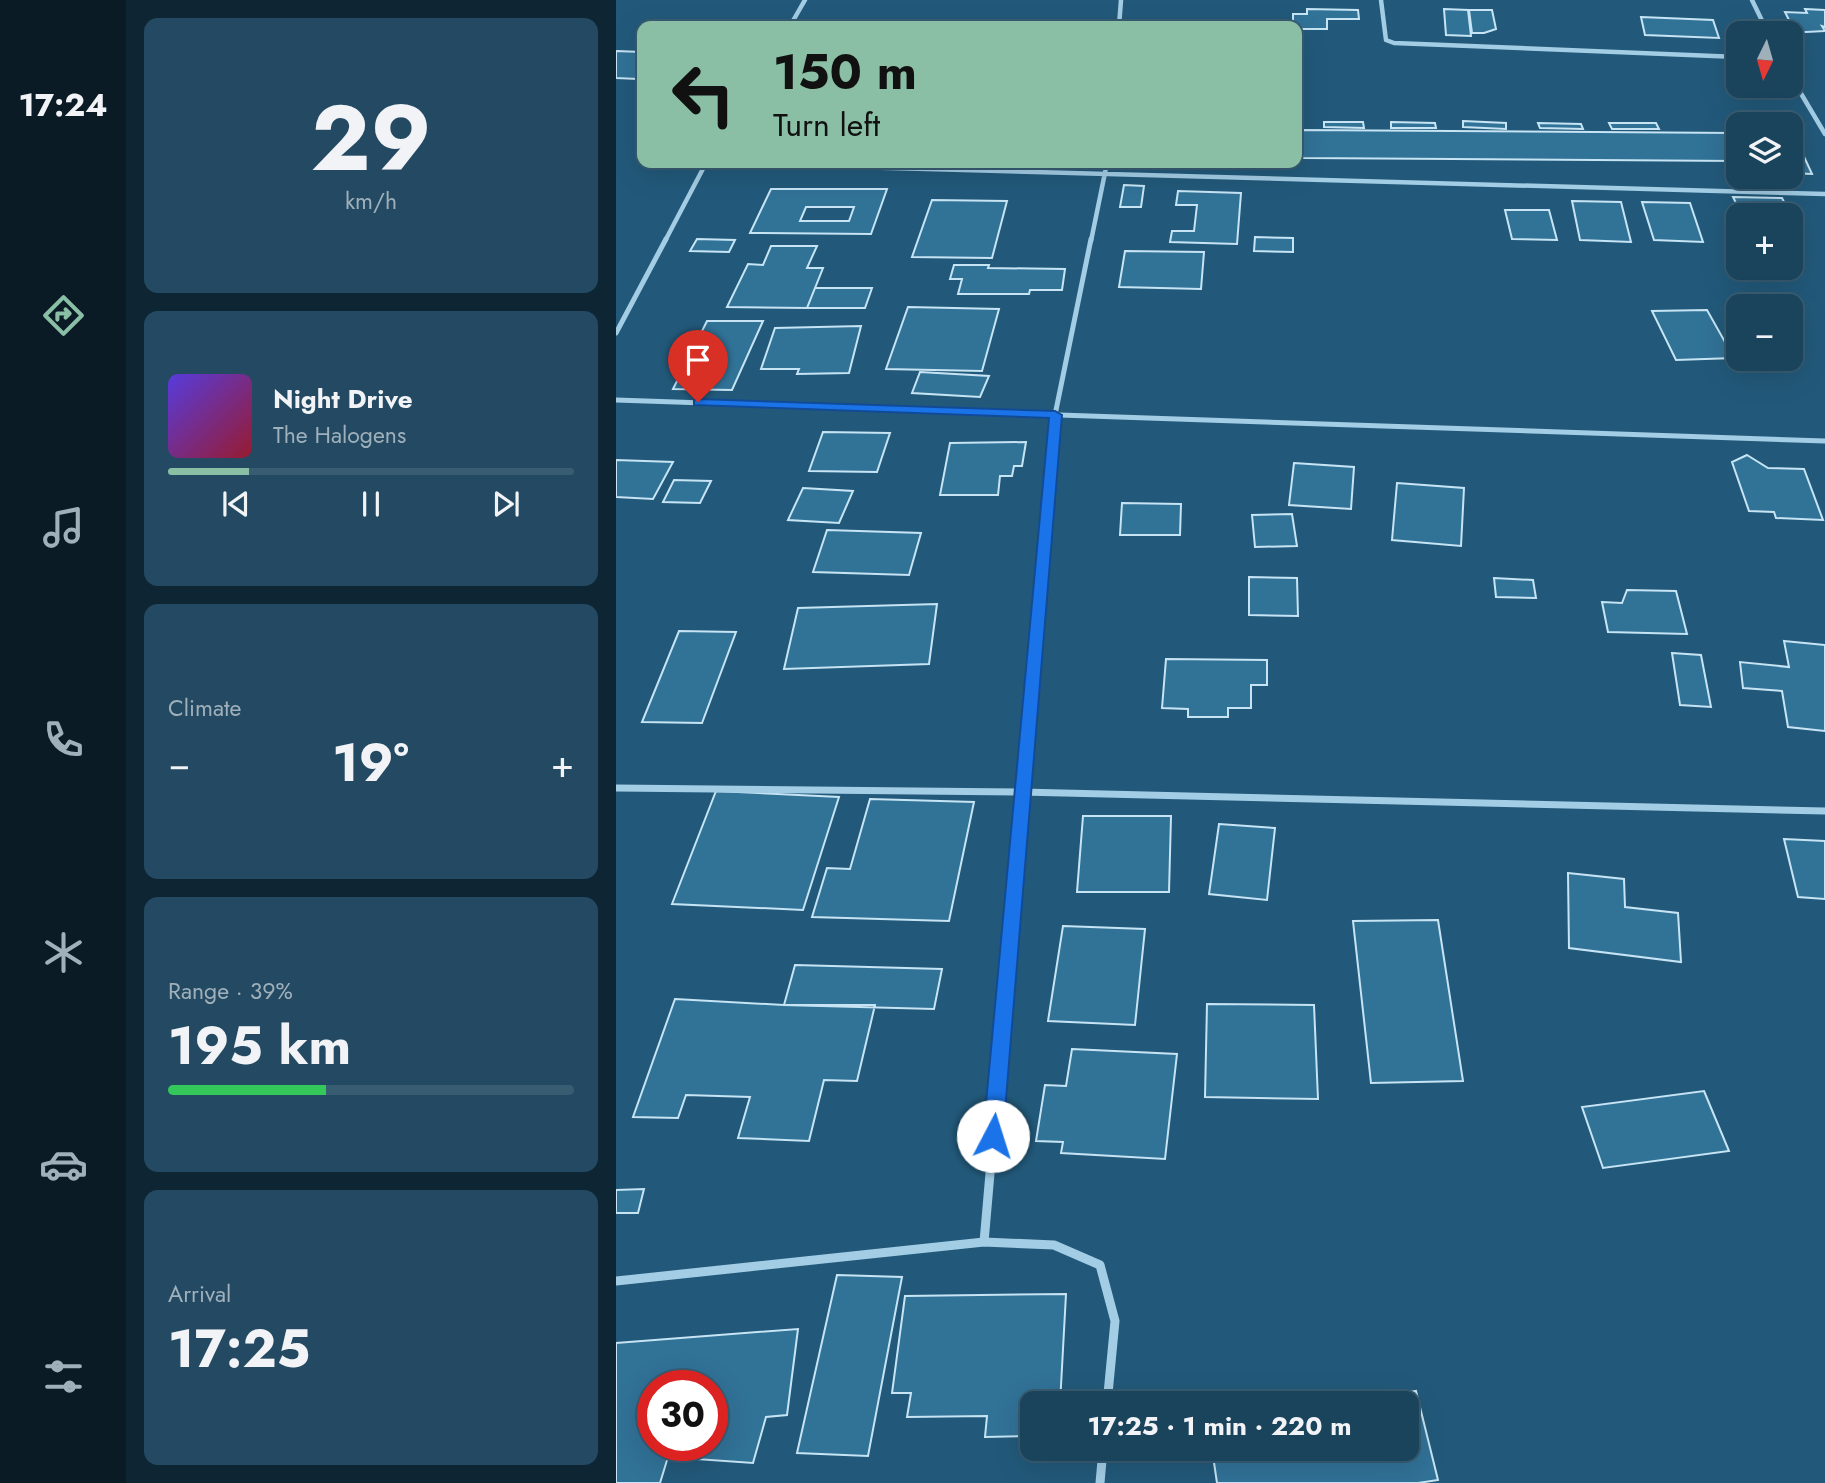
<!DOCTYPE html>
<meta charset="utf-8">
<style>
body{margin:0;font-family:Jost,sans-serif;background:#234a62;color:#f1f3f6;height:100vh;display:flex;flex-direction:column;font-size:26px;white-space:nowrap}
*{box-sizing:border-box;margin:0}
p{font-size:23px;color:#9fb0bb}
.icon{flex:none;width:38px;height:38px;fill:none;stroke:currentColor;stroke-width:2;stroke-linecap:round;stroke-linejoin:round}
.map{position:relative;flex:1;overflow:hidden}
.panel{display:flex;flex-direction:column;gap:18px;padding:18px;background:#0e2533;width:490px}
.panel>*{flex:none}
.top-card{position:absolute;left:21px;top:21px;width:665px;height:147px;border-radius:14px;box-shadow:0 7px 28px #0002,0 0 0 2px #385c72;background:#8abfa5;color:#111;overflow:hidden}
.needle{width:46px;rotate:185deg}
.controls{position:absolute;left:1110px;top:21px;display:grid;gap:14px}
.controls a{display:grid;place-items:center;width:77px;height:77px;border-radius:14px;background:#1a435c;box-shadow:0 7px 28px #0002,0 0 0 2px #385c72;font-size:35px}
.speed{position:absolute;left:21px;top:1370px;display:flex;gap:14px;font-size:35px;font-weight:700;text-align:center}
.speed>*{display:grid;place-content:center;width:91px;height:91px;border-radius:50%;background:#1a435c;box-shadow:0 7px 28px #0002,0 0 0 2px #385c72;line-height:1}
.speed .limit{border:10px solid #d22;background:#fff;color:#111}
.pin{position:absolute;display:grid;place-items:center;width:60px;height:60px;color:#fff;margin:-72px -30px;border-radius:50% 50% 50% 0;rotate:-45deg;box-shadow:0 0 7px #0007}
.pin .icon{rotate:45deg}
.me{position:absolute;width:77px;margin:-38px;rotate:5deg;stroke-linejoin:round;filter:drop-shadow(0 0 5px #0008)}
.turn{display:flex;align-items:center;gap:24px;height:147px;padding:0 21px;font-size:32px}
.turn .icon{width:91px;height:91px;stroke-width:2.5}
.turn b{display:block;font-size:49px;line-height:60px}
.big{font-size:52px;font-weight:700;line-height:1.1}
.panel .tile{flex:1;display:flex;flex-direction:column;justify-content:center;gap:10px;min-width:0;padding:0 24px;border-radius:14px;background:#234a62}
.panel .dial{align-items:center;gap:0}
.dial b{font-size:91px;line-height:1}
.song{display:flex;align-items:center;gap:21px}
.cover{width:84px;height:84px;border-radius:10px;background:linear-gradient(135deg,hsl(250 70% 55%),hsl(350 70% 35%))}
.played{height:7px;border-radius:4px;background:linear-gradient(90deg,#8abfa5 20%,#385c72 20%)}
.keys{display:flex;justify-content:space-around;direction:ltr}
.heat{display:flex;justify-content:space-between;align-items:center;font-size:38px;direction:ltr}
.charge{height:10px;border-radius:5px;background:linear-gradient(90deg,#34c759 39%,#385c72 0)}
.trip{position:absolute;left:404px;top:1391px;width:399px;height:70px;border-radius:14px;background:#1a435c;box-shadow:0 7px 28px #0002,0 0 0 2px #385c72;font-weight:700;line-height:70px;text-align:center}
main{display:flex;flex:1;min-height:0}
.menu{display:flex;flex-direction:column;width:126px;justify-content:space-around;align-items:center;background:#0a1b25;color:#9fb0bb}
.menu .icon{width:49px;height:49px}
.menu .selected{color:#8abfa5}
.menu b{font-size:32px;color:#f1f3f6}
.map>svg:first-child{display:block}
</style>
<main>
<nav class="menu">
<b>17:24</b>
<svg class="icon selected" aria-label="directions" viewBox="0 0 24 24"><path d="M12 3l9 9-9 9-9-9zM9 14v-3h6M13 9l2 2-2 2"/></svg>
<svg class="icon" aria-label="music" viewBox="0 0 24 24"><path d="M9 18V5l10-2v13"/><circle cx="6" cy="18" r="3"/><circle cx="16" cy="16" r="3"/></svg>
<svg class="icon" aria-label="phone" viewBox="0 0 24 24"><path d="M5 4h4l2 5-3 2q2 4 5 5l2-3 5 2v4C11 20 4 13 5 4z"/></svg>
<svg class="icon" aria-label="climate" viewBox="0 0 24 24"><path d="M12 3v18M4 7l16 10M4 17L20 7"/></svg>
<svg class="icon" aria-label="car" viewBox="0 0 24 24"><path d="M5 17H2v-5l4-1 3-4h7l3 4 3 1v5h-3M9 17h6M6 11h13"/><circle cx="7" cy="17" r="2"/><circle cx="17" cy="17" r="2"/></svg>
<svg class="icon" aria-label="filters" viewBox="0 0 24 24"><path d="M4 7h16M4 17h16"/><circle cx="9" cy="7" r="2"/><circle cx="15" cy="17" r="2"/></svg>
</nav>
<section class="panel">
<div class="tile dial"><b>29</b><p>km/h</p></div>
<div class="tile">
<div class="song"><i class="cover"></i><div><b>Night Drive</b><p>The Halogens</p></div></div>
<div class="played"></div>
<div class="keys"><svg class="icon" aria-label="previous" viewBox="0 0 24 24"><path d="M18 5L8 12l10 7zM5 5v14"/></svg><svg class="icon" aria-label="pause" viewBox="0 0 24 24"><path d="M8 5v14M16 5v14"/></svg><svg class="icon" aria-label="next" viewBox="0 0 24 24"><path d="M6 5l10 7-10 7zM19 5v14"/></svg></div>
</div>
<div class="tile"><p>Climate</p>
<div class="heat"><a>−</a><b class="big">19°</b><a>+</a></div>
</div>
<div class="tile"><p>Range · 39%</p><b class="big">195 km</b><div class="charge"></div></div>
<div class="tile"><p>Arrival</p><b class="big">17:25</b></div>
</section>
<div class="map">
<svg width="1209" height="1483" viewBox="0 0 1209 1483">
<rect width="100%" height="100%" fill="#22597a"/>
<!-- building -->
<path fill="#317297" stroke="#c6e4f4" stroke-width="2" fill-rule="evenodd" d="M691 9 742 10 743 19H711V29H681L677 26V14H691Z
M828 9 852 10 855 36 830 35Z
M1189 9 1209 10V27L1206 26 1209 31 1171 33 1169 28H1177L1169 12 1191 13Z
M853 10H876L880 29 868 33H856Z
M1025 17 1097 20 1103 38 1029 35Z
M0 51 26 52V75L22 79 0 78Z
M847 121 890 123V129L847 127Z
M708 122H747L748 128 708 127Z
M775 122 819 123 820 128H775Z
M922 123 965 124 967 129 924 128Z
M993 123H1040L1043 129H996Z
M685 130 1121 133 1122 161 687 158Z
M1174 137H1179L1196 174 1174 173Z
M508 185 528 186 525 207H504Z
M155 189H271L255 234 134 233ZM190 207H238L233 221H184Z
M562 191 625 193 621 244 554 242 556 231H578L581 205H560Z
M1117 197 1166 198 1186 236H1174V215H1126Z
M316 200 391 201 376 258 296 257Z
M956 201 1005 202 1015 242 964 240Z
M1026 202 1074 203 1087 242 1038 240Z
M889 210H933L941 240 896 239Z
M639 237 677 238V252L638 251Z
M81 239 119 240 113 252 74 251Z
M155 246H201L191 268H207L191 308 111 307 132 264 147 265Z
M509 251 588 252 585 289 503 287Z
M338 265H373L372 268 449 269 446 290H414L413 294H342L346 279H334Z
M199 288H256L249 308H191Z
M292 307 383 309 366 371 270 369Z
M1091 310 1118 358 1060 360 1036 311Z
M91 321H147L116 390 57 389Z
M245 326 233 373 181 374 183 369H145L159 328Z
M304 372 373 376 364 397 296 393Z
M207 432 274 433 261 472 193 471Z
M410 442 406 466H398L396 476H384L382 495H324L334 443Z
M1131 455 1152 468 1188 469 1207 520 1160 518 1158 512 1133 511 1116 462Z
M0 460 57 462 37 499 0 497Z
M678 463 738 467 735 509 673 505Z
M58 480 95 481 84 503 47 502Z
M781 483 848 488 845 546 776 540Z
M187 488 237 491 223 523 172 520Z
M506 503 565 504 564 535H504Z
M676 514 681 546 639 547 636 515Z
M211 530 305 533 293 575 197 572Z
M633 577 681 578 682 616 633 615Z
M878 578 917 580 920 598 880 597Z
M1011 590 1060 591 1071 634 992 632 986 602 1006 603Z
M321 604 313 664 168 669 182 608Z
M63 631 120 632 86 723 26 722Z
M1168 641 1209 645V731L1172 727 1166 691 1127 688 1124 662 1173 667Z
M1056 653 1085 655 1095 707 1064 705Z
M550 659 651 660V685H635V708H612V717H572V709L546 708Z
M100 791 223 797 187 910 56 904Z
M254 799 358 802 333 921 196 917 211 868 234 869Z
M467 816H555L553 892H461Z
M603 824 659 828 651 900 593 894Z
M1168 839 1209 841V899L1182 897Z
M952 873 1008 879 1009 907 1062 913 1065 962 953 948Z
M822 920 847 1081 755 1083 737 921Z
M447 926 529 929 519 1025 432 1021Z
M179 965 326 969 318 1009 168 1005Z
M59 999 168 1005H259L241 1081 208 1080 193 1141 122 1138 134 1097 70 1095 62 1118 17 1117Z
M591 1004 698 1005 702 1099 589 1097Z
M456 1049 561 1054 549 1159 445 1153 447 1142 420 1141 429 1085 450 1086Z
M1088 1091 1113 1151 987 1168 966 1107Z
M28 1189 22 1213H0V1190Z
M221 1275 286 1277 252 1456 181 1453Z
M450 1294 444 1404H416V1436L369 1437 371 1416 291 1417 295 1393H276L289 1296Z
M182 1329 171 1415 150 1417 137 1463 52 1457 44 1483H0V1343ZM37 1386H96V1446H37Z
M800 1391 822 1480 802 1483H601L596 1449H791V1404H723Z"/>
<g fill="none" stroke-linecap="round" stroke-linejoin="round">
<!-- minor-far3 -->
<path stroke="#a3cde5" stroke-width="4.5" d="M765 0 770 40 778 43 1122 57
M1136 0 1152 33
M174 26 189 0
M503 26 505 0
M1174 75 1209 134
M95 163 1209 194
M49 241 90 163
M475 241 491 163"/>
<!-- minor-far2 -->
<path stroke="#a3cde5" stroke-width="5" d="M0 333 50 239
M0 400 1209 441
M427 553 439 415 475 239"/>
<!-- minor-far1 -->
<path stroke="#a3cde5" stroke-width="7" d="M0 788 405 792 1209 811
M392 958 427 551"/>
<!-- minor -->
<path stroke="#a3cde5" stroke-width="9" d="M368 1242 393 956
M0 1281 368 1242 438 1245 484 1265 499 1321 491 1404
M484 1483 487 1449"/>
</g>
<!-- route -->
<path fill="#1a73e8" stroke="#114b97" stroke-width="2" d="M82 399 439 411 446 415 387 1136 384 1142 377 1145 370 1142 367 1136 433 418 78 405V400Z"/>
</svg>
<div class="controls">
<a><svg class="needle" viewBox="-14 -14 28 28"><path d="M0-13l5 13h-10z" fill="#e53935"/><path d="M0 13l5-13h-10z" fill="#9fb0bb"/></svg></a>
<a><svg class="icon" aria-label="layers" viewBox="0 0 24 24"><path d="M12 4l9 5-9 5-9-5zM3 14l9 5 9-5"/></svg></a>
<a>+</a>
<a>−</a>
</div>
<div class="speed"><div class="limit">30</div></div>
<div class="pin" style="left:82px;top:402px;background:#d93025"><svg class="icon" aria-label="arrive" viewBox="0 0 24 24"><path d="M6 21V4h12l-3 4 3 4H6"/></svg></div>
<svg class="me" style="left:377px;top:1136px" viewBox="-20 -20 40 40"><circle r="19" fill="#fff"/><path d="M0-13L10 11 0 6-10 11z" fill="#1a73e8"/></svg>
<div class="trip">17:25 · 1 min · 220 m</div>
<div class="top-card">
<div class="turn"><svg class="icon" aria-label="left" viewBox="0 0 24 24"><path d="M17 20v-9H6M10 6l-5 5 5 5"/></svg><div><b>150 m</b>Turn left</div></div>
</div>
</div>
</main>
